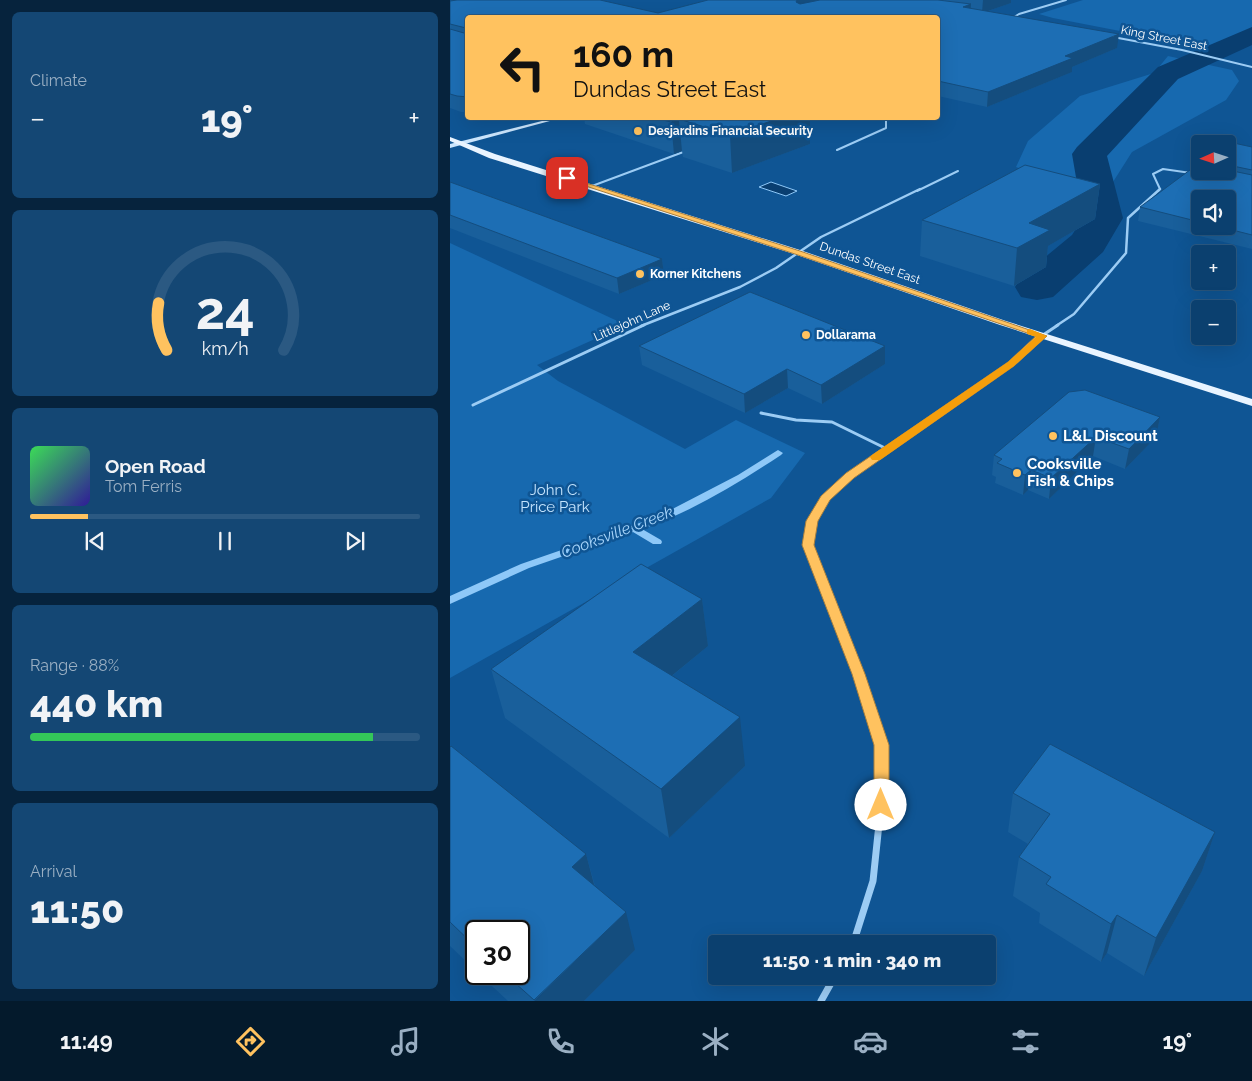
<!DOCTYPE html>
<meta charset="utf-8">
<style>
body{margin:0;font-family:Raleway,sans-serif;background:#144774;color:#f1f3f6;height:100vh;display:flex;flex-direction:column;font-size:19px;white-space:nowrap}
*{box-sizing:border-box;margin:0}
p{font-size:16px;color:#9aafc3}
.icon{flex:none;width:28px;height:28px;fill:none;stroke:currentColor;stroke-width:2;stroke-linecap:round;stroke-linejoin:round}
.map{position:relative;flex:1;overflow:hidden}
.sheet{display:flex;flex-direction:column;gap:12px;padding:12px;background:#06233d;width:450px}
.sheet>*{flex:none}
.banner{position:absolute;left:15px;top:15px;width:475px;height:105px;border-radius:5px;box-shadow:0 5px 20px #0002,0 0 0 1px #2b5982;background:#ffc25f;color:#111;overflow:hidden}
.needle{width:32px;rotate:267deg}
.buttons{position:absolute;left:741px;top:135px;display:grid;gap:10px}
.buttons a{display:grid;place-items:center;width:45px;height:45px;border-radius:5px;background:#0b406f;box-shadow:0 5px 20px #0002,0 0 0 1px #2b5982;font-size:25px}
.speed{position:absolute;left:15px;top:920px;display:flex;gap:10px;font-size:25px;font-weight:700;text-align:center}
.speed>*{display:grid;place-content:center;width:65px;height:65px;border-radius:50%;background:#0b406f;box-shadow:0 5px 20px #0002,0 0 0 1px #2b5982;line-height:1}
.speed .limit{border:2px solid #111;border-radius:8px;background:#fff;color:#111}
.pin{position:absolute;display:grid;place-items:center;width:42px;height:42px;color:#fff;margin:-21px;border-radius:10px;box-shadow:0 2px 8px #0006}
.me{position:absolute;width:55px;margin:-28px;rotate:0deg;stroke-linejoin:round;filter:drop-shadow(0 0 4px #0008)}
.turn{display:flex;align-items:center;gap:18px;height:105px;padding:0 25px;font-size:22px}
.turn .icon{width:65px;height:65px;stroke-width:2.5}
.turn b{display:block;font-size:35px;line-height:42px}
.big{font-size:38px;font-weight:800;line-height:1.1}
.sheet .tile{flex:1;display:flex;flex-direction:column;justify-content:center;gap:8px;min-width:0;padding:0 18px;border-radius:8px;background:#144774}
.sheet .dial{align-items:center;gap:0}
.dial svg{height:130px;overflow:visible;fill:none;stroke:#2b5982;stroke-width:7;stroke-linecap:round;text-anchor:middle}
.dial text{fill:#f1f3f6;stroke:none}
.song{display:flex;align-items:center;gap:15px}
.cover{width:60px;height:60px;border-radius:8px;background:linear-gradient(135deg,hsl(130 70% 55%),hsl(250 70% 35%))}
.played{height:5px;border-radius:2px;background:linear-gradient(90deg,#ffc25f 15%,#2b5982 15%)}
.keys{display:flex;justify-content:space-around;direction:ltr}
.heat{display:flex;justify-content:space-between;align-items:center;font-size:28px;direction:ltr}
.charge{height:8px;border-radius:4px;background:linear-gradient(90deg,#34c759 88%,#2b5982 0)}
.trip{position:absolute;left:258px;top:935px;width:288px;height:50px;border-radius:5px;background:#0b406f;box-shadow:0 5px 20px #0002,0 0 0 1px #2b5982;font-weight:800;line-height:50px;text-align:center}
.menu{display:flex;height:80px;justify-content:space-around;align-items:center;background:#041a2c;color:#9aafc3}
.menu .icon{width:35px;height:35px}
.menu .active{color:#ffc25f}
.menu b{font-size:22px;color:#f1f3f6}
main{display:flex;flex:1;min-height:0}
.map>svg:first-child{display:block}
</style>
<main>
<section class="sheet">
<div class="tile"><p>Climate</p>
<div class="heat"><a>−</a><b class="big">19°</b><a>+</a></div>
</div>
<div class="tile dial"><svg viewBox="0 0 100 80">
<path d="M14 69A42 42 0 1 1 86 69"/>
<path d="M14 69A42 42 0 0 1 9 40" stroke="#ffc25f"/>
<text x="50" y="56" font-size="32" font-weight="700">24</text>
<text x="50" y="72" font-size="11">km/h</text>
</svg></div>
<div class="tile">
<div class="song"><i class="cover"></i><div><b>Open Road</b><p>Tom Ferris</p></div></div>
<div class="played"></div>
<div class="keys"><svg class="icon" aria-label="previous" viewBox="0 0 24 24"><path d="M18 5L8 12l10 7zM5 5v14"/></svg><svg class="icon" aria-label="pause" viewBox="0 0 24 24"><path d="M8 5v14M16 5v14"/></svg><svg class="icon" aria-label="next" viewBox="0 0 24 24"><path d="M6 5l10 7-10 7zM19 5v14"/></svg></div>
</div>
<div class="tile"><p>Range · 88%</p><b class="big">440 km</b><div class="charge"></div></div>
<div class="tile"><p>Arrival</p><b class="big">11:50</b></div>
</section>
<div class="map">
<svg width="802" height="1001" viewBox="0 0 802 1001">
<rect width="100%" height="100%" fill="#0f5594"/>
<!-- green -->
<path fill="#1769af" d="M633 0H802V43H798L778 52 603 18 589 14Z
M718 56 782 70 789 81 776 100 682 152 656 193 594 178 566 167 578 141 630 96 704 73Z
M0 243 176 325 87 365 108 381 235 449 286 420 355 453 321 498 0 678Z"/>
<!-- water -->
<path fill="#093e70" stroke="#8ec8f8" d="M321 182 347 191 336 196 309 187Z"/>
<g fill="none" stroke-linecap="round" stroke-linejoin="round">
<!-- stream -->
<path fill="#8ec8f8" fill-rule="evenodd" d="M328 450 333 453 331 455C288 483 242 512 192 529L211 540 212 542 211 544H203L183 532 79 568 0 604V596L71 564 207 517 288 475Z"/>
<!-- river -->
<path fill="#093e70" fill-rule="evenodd" d="M802 27V45L728 79 657 156 673 218 653 252 603 297 587 300 571 297 565 287 571 277 622 235 633 218 622 154 627 147 708 67Z"/>
<!-- lane-far2 -->
<path stroke="#9cccf4" stroke-width="2" d="M387 150 436 128V120L433 118
M142 186 236 151
M467 191 508 171
M708 191 710 189 703 174 713 169 741 173"/>
<!-- lane-far1 -->
<path stroke="#9cccf4" stroke-width="2.5" d="M191 326 290 287 326 268 371 237 470 189
M606 326 624 314 676 253 678 218 710 189"/>
<!-- lane -->
<path stroke="#9cccf4" stroke-width="3" d="M593 335 608 325
M23 405 194 325
M311 413 346 420 382 422 437 449"/>
<!-- street-far3 -->
<path stroke="#9cccf4" stroke-width="2" d="M561 19 569 14 616 0
M663 37 732 50 802 67"/>
<!-- street-far2 -->
<path stroke="#9cccf4" stroke-width="4.5" d="M374 499 400 476 561 364 592 336"/>
<!-- street-far1 -->
<path stroke="#9cccf4" stroke-width="5.5" d="M375 498 362 521 358 545 409 674 424 720"/>
<!-- street -->
<path stroke="#9cccf4" stroke-width="7" d="M403 944 423 881 431 805 432 745 424 719
M371 1001 385 976"/>
<!-- secondary -->
<path fill="#cce6fd" fill-rule="evenodd" d="M104 118H111L0 148V144Z"/>
<!-- primary -->
<path fill="#e9f4ff" fill-rule="evenodd" d="M0 137 45 154 350 250 556 321 802 399V406L550 325 344 254 39 158 0 141Z"/>
</g>
<!-- wall -->
<path fill="#195f9b" fill-rule="evenodd" d="M258 0H561V3L538 11 667 48 622 67V72L537 107 488 96V18H18V112H11L0 108V1L208 13Z
M134 118H360V144L282 173 233 157 232 151 224 154 135 124Z
M778 144 802 147V249L688 221 690 207 778 171ZM750 199 778 226H750Z
M0 182 212 259 214 275 169 294 0 228Z
M650 184 645 219 598 246 596 267 564 286 470 256 472 220Z
M189 346 435 364 372 404 338 388 295 413 192 365Z
M710 417 706 437 675 469 643 456 599 499 578 490 573 495 545 483 546 477 542 475 544 455Z
M252 599 258 646 222 676 295 766 219 838 55 718 41 669Z
M0 747 136 854 145 886 185 950 134 1001H58L29 974H69L26 931V971L0 946Z
M563 793 765 832 752 871 694 976 657 953 651 962 589 923 590 913 563 896 569 857 578 844 558 832Z"/>
<!-- shaded-wall -->
<path fill="#144d7e" d="M347 0H398L348 12 346 2Z
M533 0H561V3L532 13Z
M521 4 520 17 513 7Z
M669 34 667 48 622 67V72L537 107 538 92 615 56Z
M330 118H360V144L282 173 280 135Z
M229 120 232 151 224 154 221 122Z
M650 184 645 219 598 246 596 267 564 286 567 248 579 223Z
M212 259 214 275 169 294 167 278Z
M435 346V364L372 404 371 385Z
M337 369 338 388 295 413 294 394Z
M710 417 706 437 675 469 679 449Z
M646 437 643 456 599 499 601 478Z
M581 470 578 490 573 495 575 475Z
M252 599 258 646 191 701 183 652Z
M290 717 295 766 219 838 211 789Z
M765 832 752 871 694 976 706 938Z
M136 854 146 892 122 867Z
M176 912 185 950 134 1001H84Z
M667 915 657 953 651 962 661 924Z"/>
<!-- building -->
<path fill="#1d6eb4" stroke="#144d7e" d="M7 0H150L208 13 258 0H347L346 2 350 4 370 0H488L521 4 513 7 669 34 615 56 623 58 538 92 488 81V18H18V31L16 28 0 24V1Z
M0 29 14 33 18 32V97L7 96 0 94Z
M205 118H234L221 122Z
M234 118H330L280 135 229 119Z
M779 142 802 147V170L778 165V144H777Z
M748 164 750 165V171H778V170L802 175V235L767 226H778V199H750V222L690 207Z
M575 165 650 184 579 223 600 230 567 248 472 220Z
M0 182 212 259 167 278 0 215Z
M300 292 435 346 371 385 337 369 294 394 189 346Z
M635 390 710 417 679 449 646 437 601 478 581 470 575 475 547 463 552 459 544 455 619 392Z
M191 564 252 599 183 652 290 717 211 789 41 669Z
M600 744 765 832 706 938 667 915 661 924 596 884 601 877 569 857 600 814 563 793Z
M1 746 136 854 122 867 176 912 84 1000 55 974H69V931H26V947L0 922V747Z"/>
<!-- route -->
<path fill="#ffc25f" stroke="#a67e3e" d="M114 176 350 251 597 336 564 366 404 478 380 500 368 521 364 545 415 674 439 745V805L437 810 431 812 426 810 424 805V745L402 674 352 545 356 521 371 496 396 473 558 362 586 336 345 254 114 179Z"/>
<!-- slow -->
<path fill="#f59e0b" d="M580 329 597 336 564 366 430 460H422L420 457 422 455 558 362 586 337 577 334V330Z"/>
<!-- markers -->
<g fill="#ffc25f" stroke="#0f5594" stroke-width="2">
<circle cx="188" cy="131" r="5"/>
<circle cx="190" cy="274" r="5"/>
<circle cx="356" cy="335" r="5"/>
<circle cx="603" cy="436" r="5"/>
<circle cx="567" cy="473" r="5"/>
</g>
<g text-anchor="middle" dominant-baseline="central" stroke-width="5" stroke-linejoin="round" paint-order="stroke">
<!-- far-street labels -->
<g font-size="12" fill="#fff" stroke="#0f5594">
<text transform="translate(714 38) rotate(11)">King Street East</text>
<text transform="translate(420 263) rotate(19)">Dundas Street East</text>
<text transform="translate(182 321) rotate(-24)">Littlejohn Lane</text>
</g>
<!-- far-poi labels -->
<g font-size="12" font-weight="bold" fill="#fff" stroke="#0f5594" text-anchor="start">
<text x="198" y="131">Desjardins Financial Security</text>
<text x="200" y="274">Korner Kitchens</text>
<text x="366" y="335">Dollarama</text>
</g>
<!-- poi labels -->
<g font-size="15" font-weight="bold" fill="#fff" stroke="#0f5594" text-anchor="start">
<text x="613" y="436">L&amp;L Discount</text>
<text x="577" y="464">Cooksville<tspan x="577" dy="17">Fish &amp; Chips</tspan></text>
</g>
<!-- park labels -->
<g font-size="15" fill="#c4e4fe" stroke="#0f5594">
<text x="105" y="490">John C.<tspan x="105" dy="17">Price Park</tspan></text>
</g>
<!-- water labels -->
<g font-size="16" font-style="italic" fill="#a9d6fb" stroke="#0f5594">
<text transform="translate(167 532) rotate(-21)">Cooksville Creek</text>
</g>
</g>
</svg>
<div class="buttons">
<a><svg class="needle" viewBox="-14 -14 28 28"><path d="M0-13l5 13h-10z" fill="#e53935"/><path d="M0 13l5-13h-10z" fill="#9aafc3"/></svg></a>
<a><svg class="icon" aria-label="sound" viewBox="0 0 24 24"><path d="M4 9h4l5-4v14l-5-4H4zM17 9q2 3 0 6"/></svg></a>
<a>+</a>
<a>−</a>
</div>
<div class="speed"><div class="limit">30</div></div>
<div class="pin" style="left:117px;top:178px;background:#d93025"><svg class="icon" aria-label="arrive" viewBox="0 0 24 24"><path d="M6 21V4h12l-3 4 3 4H6"/></svg></div>
<svg class="me" style="left:431px;top:805px" viewBox="-20 -20 40 40"><circle r="19" fill="#fff"/><path d="M0-13L10 11 0 6-10 11z" fill="#ffc25f"/></svg>
<div class="trip">11:50 · 1 min · 340 m</div>
<div class="banner">
<div class="turn"><svg class="icon" aria-label="left" viewBox="0 0 24 24"><path d="M17 20v-9H6M10 6l-5 5 5 5"/></svg><div><b>160 m</b>Dundas Street East</div></div>
</div>
</div>
</main>
<nav class="menu">
<b>11:49</b>
<svg class="icon active" aria-label="directions" viewBox="0 0 24 24"><path d="M12 3l9 9-9 9-9-9zM9 14v-3h6M13 9l2 2-2 2"/></svg>
<svg class="icon" aria-label="music" viewBox="0 0 24 24"><path d="M9 18V5l10-2v13"/><circle cx="6" cy="18" r="3"/><circle cx="16" cy="16" r="3"/></svg>
<svg class="icon" aria-label="phone" viewBox="0 0 24 24"><path d="M5 4h4l2 5-3 2q2 4 5 5l2-3 5 2v4C11 20 4 13 5 4z"/></svg>
<svg class="icon" aria-label="climate" viewBox="0 0 24 24"><path d="M12 3v18M4 7l16 10M4 17L20 7"/></svg>
<svg class="icon" aria-label="car" viewBox="0 0 24 24"><path d="M5 17H2v-5l4-1 3-4h7l3 4 3 1v5h-3M9 17h6M6 11h13"/><circle cx="7" cy="17" r="2"/><circle cx="17" cy="17" r="2"/></svg>
<svg class="icon" aria-label="filters" viewBox="0 0 24 24"><path d="M4 7h16M4 17h16"/><circle cx="9" cy="7" r="2"/><circle cx="15" cy="17" r="2"/></svg>
<b>19°</b>
</nav>
